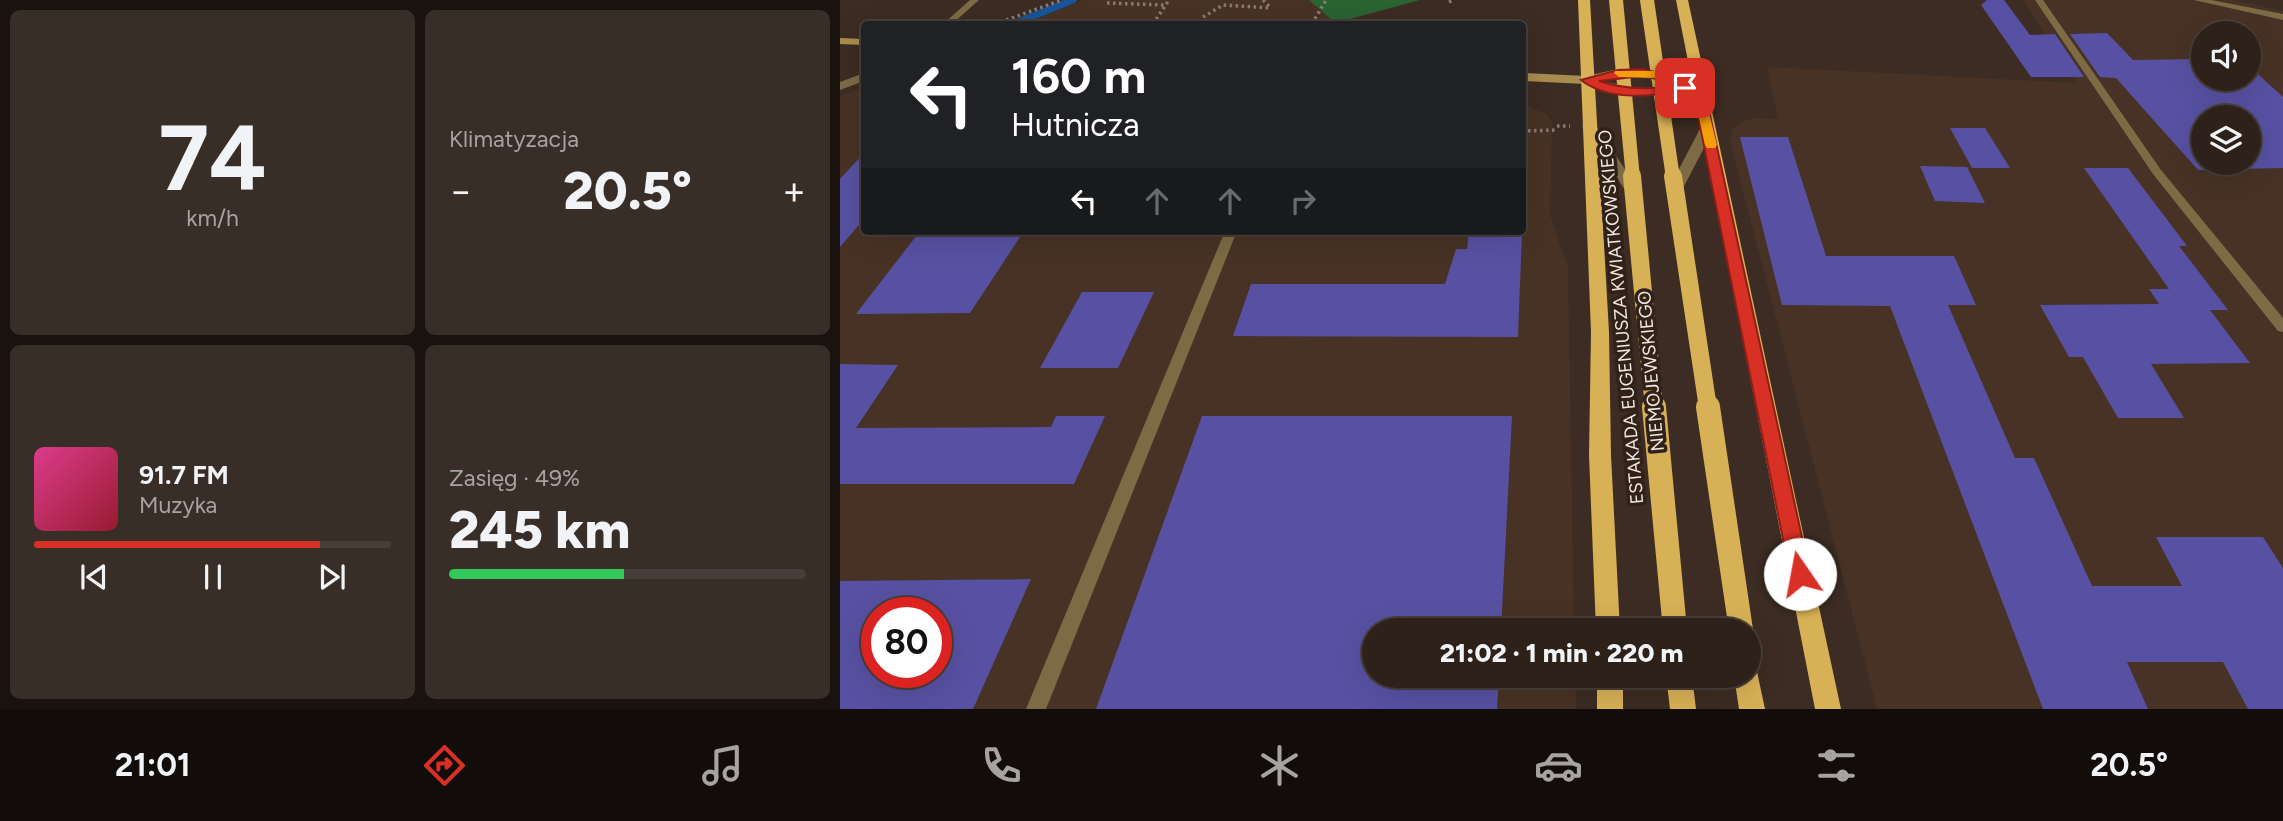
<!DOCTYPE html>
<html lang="pl">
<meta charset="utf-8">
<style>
body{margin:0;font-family:Figtree,sans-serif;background:#392e27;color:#f1f3f6;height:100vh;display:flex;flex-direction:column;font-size:26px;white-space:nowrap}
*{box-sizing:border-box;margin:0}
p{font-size:23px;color:#a7a3a2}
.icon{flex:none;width:38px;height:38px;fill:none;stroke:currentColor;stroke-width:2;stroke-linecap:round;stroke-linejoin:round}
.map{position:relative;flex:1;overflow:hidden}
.details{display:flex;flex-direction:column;gap:10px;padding:10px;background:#19120e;width:840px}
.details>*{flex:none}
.guide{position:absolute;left:21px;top:21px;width:665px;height:214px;border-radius:7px;box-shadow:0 7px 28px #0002,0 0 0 2px #483e39;background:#202124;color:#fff;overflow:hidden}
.buttons{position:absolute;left:1351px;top:21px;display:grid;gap:14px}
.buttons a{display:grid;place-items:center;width:70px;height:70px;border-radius:50%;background:#2d211a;box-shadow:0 7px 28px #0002,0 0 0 2px #483e39;font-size:35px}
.speed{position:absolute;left:21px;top:597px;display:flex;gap:14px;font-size:35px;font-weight:700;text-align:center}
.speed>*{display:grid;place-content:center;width:91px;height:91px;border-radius:50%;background:#2d211a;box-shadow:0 7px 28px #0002,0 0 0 2px #483e39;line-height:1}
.speed .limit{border:10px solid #d22;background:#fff;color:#111}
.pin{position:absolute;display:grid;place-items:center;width:60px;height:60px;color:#fff;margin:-30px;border-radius:14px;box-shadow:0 4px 10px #0006}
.me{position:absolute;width:77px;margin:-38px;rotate:348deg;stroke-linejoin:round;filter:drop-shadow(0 0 5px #0008)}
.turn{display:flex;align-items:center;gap:24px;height:147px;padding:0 35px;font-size:32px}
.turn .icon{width:91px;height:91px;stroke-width:2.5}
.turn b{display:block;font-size:49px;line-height:60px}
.lanes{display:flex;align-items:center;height:66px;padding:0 35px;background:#0003;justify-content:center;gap:35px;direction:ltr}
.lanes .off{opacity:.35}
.big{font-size:52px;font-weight:800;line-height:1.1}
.details .widget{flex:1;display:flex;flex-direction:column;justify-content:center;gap:10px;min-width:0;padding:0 24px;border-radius:10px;background:#392e27}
.details .dial{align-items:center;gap:0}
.dial b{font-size:91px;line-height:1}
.song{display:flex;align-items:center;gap:21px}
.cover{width:84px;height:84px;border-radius:10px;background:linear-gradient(135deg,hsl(330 70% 55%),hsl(350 70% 35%))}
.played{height:7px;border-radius:4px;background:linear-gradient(90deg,#d93025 80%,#483e39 80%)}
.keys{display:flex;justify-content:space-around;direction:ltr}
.heat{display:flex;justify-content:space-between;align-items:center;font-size:38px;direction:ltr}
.charge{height:10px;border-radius:5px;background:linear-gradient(90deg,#34c759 49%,#483e39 0)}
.details .tiles{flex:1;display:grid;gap:10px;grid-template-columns:repeat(2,1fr)}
.trip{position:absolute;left:522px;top:618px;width:399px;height:70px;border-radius:35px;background:#2d211a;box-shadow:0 7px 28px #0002,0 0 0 2px #483e39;font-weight:800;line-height:70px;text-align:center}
.menu{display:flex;height:112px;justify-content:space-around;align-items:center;background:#120d0a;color:#a7a3a2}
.menu .icon{width:49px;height:49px}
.menu .active{color:#d93025}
.menu b{font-size:32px;color:#f1f3f6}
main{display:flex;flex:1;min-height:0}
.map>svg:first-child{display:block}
</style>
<main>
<section class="details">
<div class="tiles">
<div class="widget dial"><b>74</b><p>km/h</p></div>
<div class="widget"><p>Klimatyzacja</p>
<div class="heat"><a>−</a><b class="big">20.5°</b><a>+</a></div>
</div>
<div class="widget">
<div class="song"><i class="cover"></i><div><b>91.7 FM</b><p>Muzyka</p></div></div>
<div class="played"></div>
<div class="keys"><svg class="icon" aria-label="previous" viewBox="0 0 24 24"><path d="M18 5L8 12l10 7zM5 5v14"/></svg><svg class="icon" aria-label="pause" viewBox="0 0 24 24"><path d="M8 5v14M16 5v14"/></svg><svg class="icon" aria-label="next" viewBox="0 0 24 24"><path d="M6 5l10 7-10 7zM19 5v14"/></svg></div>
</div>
<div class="widget"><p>Zasięg · 49%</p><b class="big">245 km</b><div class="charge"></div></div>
</div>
</section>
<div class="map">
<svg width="1443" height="709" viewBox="0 0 1443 709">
<rect width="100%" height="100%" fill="#3c2c23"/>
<!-- built -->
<path fill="#483225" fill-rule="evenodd" d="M244 0H469L497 24H184Z
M1183 0H1393L1443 11V709H1037L890 141 893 129 901 122 913 118 938 119 927 67 1236 83ZM1363 33H1409V79H1363ZM1363 117H1409V163H1363Z
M24 87V231H682L683 104 706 114 712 122 710 215 728 268 734 630H534V676H735L736 709H0V96ZM37 612H96V672H37Z"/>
<!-- green -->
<path fill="#2b6333" d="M469 0H580L495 23Z"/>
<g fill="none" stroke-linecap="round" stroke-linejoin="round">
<!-- stream -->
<path stroke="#175499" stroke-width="7" d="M176 23 233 0"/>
</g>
<!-- building -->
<path fill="#5851a3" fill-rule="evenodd" d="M1147 0H1164L1190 35 1215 34 1244 77H1191L1141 5Z
M1267 33 1293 60 1363 59V79H1409V66L1443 97V168L1358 170 1276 78 1260 77 1230 34ZM1363 117H1409V163H1363Z
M1110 128H1145L1170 168H1132Z
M900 137H948L986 256H1114L1136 305H1108L1175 458H1194L1252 586H1342L1316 537H1423L1443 568V709H1408L1383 662H1287L1308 709H1203L1050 306 942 305Z
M24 153V219L0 247V179Z
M1080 166 1127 167 1145 203 1095 201Z
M1244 168H1288L1347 246H1339L1388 310H1370L1410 363 1311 364 1344 418H1278L1243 357H1229L1200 305 1319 304 1309 289H1329Z
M80 231H184L130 313 16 314Z
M629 231H682L678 337 393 336 411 284H605L616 249H627Z
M242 292H314L278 368H200Z
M0 364 58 365 16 428 211 427 216 416H265L234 484H0Z
M362 416H672L661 630H534V676H659L657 709H256Z
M191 579 133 709H0V581ZM37 612H96V672H37Z"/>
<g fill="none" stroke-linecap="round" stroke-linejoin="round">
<!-- path -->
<path stroke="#897b74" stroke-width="3.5" stroke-dasharray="2.5 3.5" stroke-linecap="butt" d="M423 0 430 7
M609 2 614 0
M267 3 324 5
M363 17 383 5 431 8
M72 24 76 22
M155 24 222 0
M313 24 329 0
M472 24 486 0
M717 126H730
M682 131 717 130"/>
<!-- service -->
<path fill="#7d6b46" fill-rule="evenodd" d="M130 0H139L112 24H103Z
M1195 0H1203L1321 170 1443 318V332L1438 331 1313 174Z
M1354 0H1371L1443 14V20Z
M385 231H397L206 709H186Z"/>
<!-- minor -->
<path fill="#7d6b46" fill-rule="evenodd" d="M24 73V81L0 90V82Z
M749 122 754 123 799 190 801 193 799 196H789L742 126Z
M868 123 875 127 842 190 843 197 841 200H831L828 190 861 127Z"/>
<!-- secondary -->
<path fill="#a88c4f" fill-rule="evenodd" d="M0 38 24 39V45L0 44Z
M778 69H802L858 80 864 84 829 95 801 96 774 93 745 84 682 81V73L747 76ZM778 77H802L841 84 801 89 760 81Z"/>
<!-- trunk -->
<path fill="#d8b056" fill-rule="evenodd" d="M738 0H750L769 332 771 455 780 630H756L749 455 751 332Z
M836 0H848L1001 709H975Z
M908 664 916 667 925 709H899L894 676H908Z
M757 676H783V709H757Z
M826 676H852L856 709H830Z"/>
<!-- trunk-bridge-far2 -->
<path stroke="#d8b056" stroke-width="14" d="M776 0 793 178
M807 0 833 178"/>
<!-- trunk-bridge-far1 -->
<path stroke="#d8b056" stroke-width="18" d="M792 176 814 408
M833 176 868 408"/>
<!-- trunk-bridge -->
<path stroke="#d8b056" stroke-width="24" d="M814 407 835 630
M868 407 901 630"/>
</g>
<!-- route -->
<path fill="#d93025" stroke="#8d1f18" stroke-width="2" d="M802 69 863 83 970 574 967 580 960 583 953 580 950 574 852 86 802 76 759 81C789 91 814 89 845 85L850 88 845 91C812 96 769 102 741 80L778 70Z"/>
<!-- slow -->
<path fill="#f59e0b" d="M775 71H817L861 81 877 145 875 148H867L865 145 852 86 817 78 779 77 774 73Z"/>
<g text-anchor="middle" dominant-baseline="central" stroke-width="7" stroke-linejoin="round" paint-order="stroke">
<!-- street labels -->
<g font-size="18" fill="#f2e7e1" stroke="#312219">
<text transform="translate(781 317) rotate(-95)">ESTAKADA EUGENIUSZA KWIATKOWSKIEGO</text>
<text transform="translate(811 371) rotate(-95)">NIEMOJEWSKIEGO</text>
</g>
</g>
</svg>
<div class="buttons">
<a><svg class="icon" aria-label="sound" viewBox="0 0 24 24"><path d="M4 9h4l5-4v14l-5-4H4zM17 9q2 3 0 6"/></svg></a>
<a><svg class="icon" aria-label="layers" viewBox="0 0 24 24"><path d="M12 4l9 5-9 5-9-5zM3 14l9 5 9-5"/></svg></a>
</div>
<div class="speed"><div class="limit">80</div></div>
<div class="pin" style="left:845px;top:88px;background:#d93025"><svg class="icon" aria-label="arrive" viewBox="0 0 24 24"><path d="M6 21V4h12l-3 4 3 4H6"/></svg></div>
<svg class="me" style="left:960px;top:574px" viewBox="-20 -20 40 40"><circle r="19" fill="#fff"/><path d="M0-13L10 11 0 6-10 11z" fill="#d93025"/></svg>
<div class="trip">21:02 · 1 min · 220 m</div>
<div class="guide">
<div class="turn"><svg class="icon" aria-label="left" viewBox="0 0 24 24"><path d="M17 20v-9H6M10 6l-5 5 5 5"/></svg><div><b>160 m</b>Hutnicza</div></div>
<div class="lanes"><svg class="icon" aria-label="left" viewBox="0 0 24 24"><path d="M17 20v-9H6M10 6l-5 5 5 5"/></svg><svg class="icon off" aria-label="ahead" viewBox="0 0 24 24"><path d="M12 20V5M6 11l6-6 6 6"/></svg><svg class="icon off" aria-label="ahead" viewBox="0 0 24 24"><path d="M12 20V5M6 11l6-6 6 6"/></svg><svg class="icon off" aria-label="right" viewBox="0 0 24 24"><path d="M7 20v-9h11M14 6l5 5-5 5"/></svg></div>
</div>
</div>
</main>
<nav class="menu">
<b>21:01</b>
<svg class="icon active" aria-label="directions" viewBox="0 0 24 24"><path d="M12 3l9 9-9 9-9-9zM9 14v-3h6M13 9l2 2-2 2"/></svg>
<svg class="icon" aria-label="music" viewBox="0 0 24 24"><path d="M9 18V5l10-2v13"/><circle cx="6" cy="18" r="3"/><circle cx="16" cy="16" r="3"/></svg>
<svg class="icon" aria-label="phone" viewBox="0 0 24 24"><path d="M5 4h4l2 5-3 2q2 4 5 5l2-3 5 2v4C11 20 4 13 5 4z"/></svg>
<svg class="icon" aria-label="climate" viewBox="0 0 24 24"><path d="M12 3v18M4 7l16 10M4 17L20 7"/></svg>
<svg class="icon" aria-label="car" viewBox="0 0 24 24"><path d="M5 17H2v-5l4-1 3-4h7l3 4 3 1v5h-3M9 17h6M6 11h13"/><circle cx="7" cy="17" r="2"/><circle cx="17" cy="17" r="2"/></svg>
<svg class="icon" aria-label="filters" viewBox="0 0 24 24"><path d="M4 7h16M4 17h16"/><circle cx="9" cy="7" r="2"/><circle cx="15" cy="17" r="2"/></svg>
<b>20.5°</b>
</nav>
